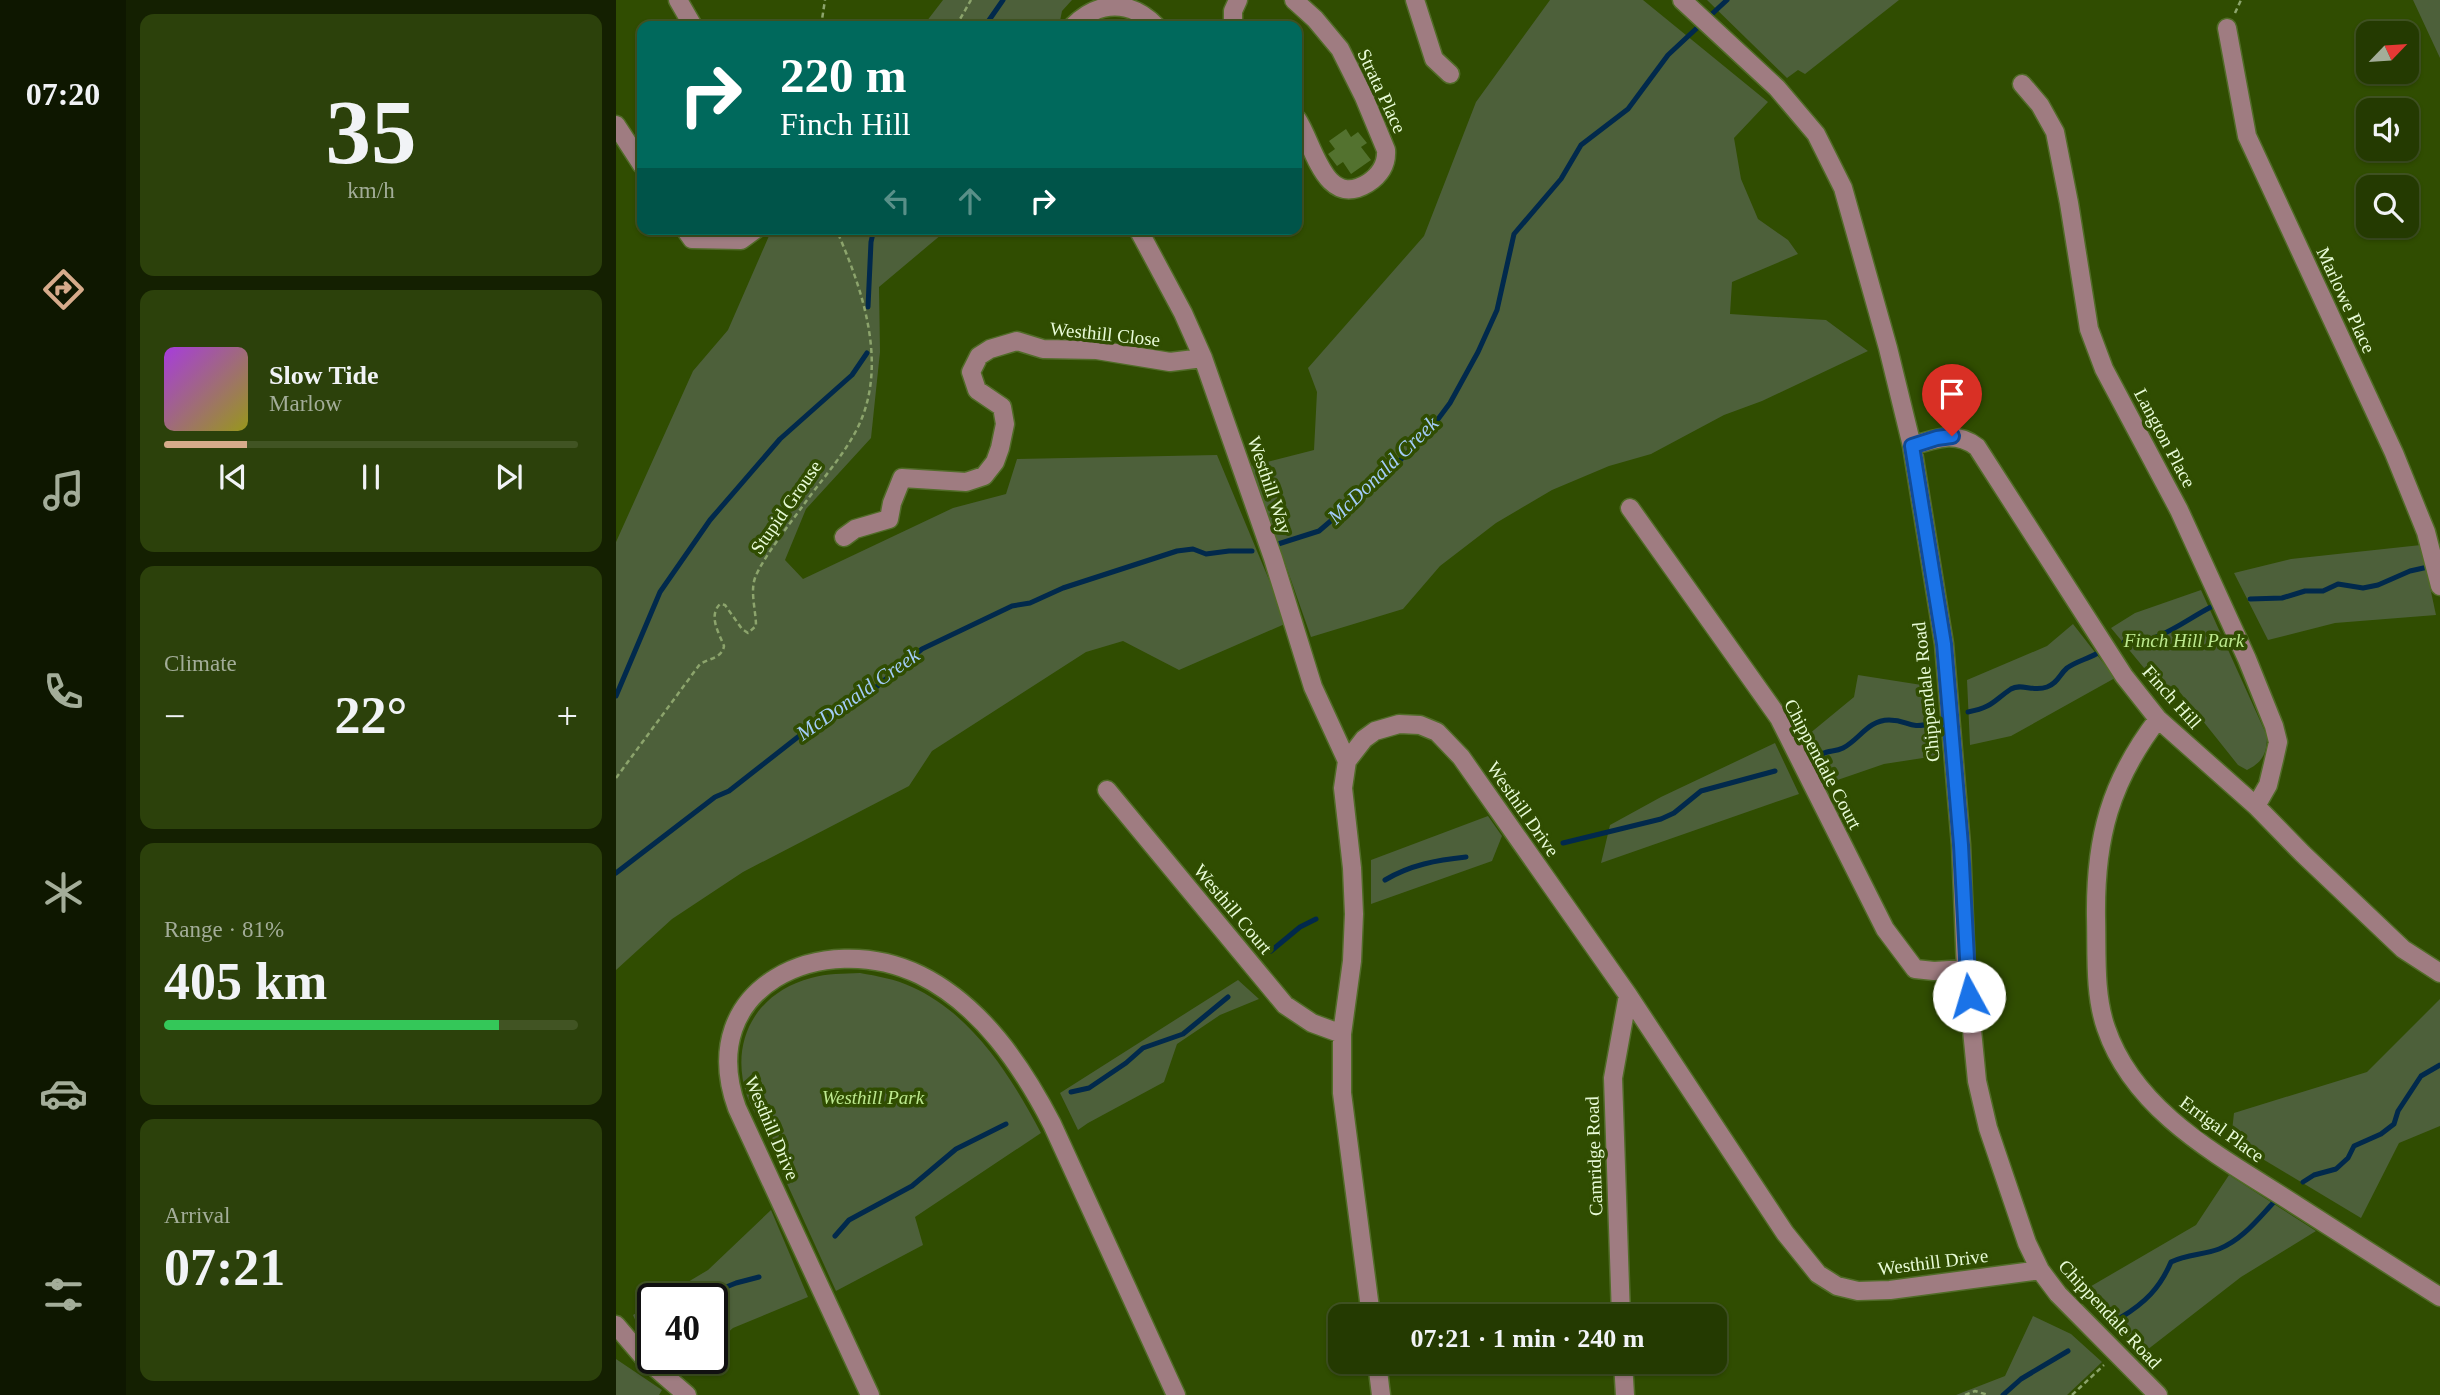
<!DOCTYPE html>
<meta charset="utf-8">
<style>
body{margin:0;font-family:"Times New Roman",serif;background:#2c410b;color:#f1f3f6;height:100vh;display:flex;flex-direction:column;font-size:26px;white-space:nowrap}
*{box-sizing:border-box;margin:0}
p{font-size:23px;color:#a3ad99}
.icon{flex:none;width:38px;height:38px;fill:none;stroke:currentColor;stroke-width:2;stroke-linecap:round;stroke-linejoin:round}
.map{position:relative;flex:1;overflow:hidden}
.drawer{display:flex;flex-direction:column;gap:14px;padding:14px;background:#142001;width:490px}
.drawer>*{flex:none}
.guide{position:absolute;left:21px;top:21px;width:665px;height:214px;border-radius:14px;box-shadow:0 2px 5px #0004,0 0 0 2px #415423;background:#00695c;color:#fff;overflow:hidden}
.needle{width:46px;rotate:65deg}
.controls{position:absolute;left:1740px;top:21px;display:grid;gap:14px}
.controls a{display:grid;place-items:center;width:63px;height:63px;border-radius:14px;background:#243a01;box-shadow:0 2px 5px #0004,0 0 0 2px #415423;font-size:35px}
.speed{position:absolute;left:21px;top:1283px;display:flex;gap:14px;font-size:35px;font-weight:700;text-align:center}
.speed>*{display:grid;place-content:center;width:91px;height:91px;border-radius:50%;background:#243a01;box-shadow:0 2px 5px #0004,0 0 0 2px #415423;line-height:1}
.speed .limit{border:4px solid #111;border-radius:10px;background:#fff;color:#111}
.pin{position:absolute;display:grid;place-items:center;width:60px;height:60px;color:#fff;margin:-72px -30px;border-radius:50% 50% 50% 0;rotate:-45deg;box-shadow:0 0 7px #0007}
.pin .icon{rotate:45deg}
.me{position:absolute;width:77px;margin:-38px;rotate:354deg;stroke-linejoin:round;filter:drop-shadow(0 0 5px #0008)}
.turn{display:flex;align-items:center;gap:24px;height:147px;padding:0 28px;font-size:32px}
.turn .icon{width:91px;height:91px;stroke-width:2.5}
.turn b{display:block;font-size:49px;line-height:60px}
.lanes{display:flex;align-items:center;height:66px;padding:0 28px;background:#0003;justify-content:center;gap:35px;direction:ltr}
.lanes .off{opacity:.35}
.big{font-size:52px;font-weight:600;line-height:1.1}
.drawer .tile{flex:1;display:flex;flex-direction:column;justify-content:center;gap:10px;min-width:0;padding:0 24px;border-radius:14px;background:#2c410b}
.drawer .dial{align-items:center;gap:0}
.dial b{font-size:91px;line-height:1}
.song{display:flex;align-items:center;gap:21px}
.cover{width:84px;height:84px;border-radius:10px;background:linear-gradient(135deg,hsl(280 70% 55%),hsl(60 70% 35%))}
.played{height:7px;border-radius:4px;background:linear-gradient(90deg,#d6ab8b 20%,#415423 20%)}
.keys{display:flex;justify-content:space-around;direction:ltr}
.heat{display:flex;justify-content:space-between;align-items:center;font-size:38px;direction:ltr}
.charge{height:10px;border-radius:5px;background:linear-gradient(90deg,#34c759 81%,#415423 0)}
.trip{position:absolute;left:712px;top:1304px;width:399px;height:70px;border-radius:14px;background:#243a01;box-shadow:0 2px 5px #0004,0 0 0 2px #415423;font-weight:600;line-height:70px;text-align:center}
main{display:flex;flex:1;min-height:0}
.dock{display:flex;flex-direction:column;width:126px;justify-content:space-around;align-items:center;background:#0e1700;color:#a3ad99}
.dock .icon{width:49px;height:49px}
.dock .active{color:#d6ab8b}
.dock b{font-size:32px;color:#f1f3f6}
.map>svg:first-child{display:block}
</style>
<main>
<nav class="dock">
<b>07:20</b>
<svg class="icon active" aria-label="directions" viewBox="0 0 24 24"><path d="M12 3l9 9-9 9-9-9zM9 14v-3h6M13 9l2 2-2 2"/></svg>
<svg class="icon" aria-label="music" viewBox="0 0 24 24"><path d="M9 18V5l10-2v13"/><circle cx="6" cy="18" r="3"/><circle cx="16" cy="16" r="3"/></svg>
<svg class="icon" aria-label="phone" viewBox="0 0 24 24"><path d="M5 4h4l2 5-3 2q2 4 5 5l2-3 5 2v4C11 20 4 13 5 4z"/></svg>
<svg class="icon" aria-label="climate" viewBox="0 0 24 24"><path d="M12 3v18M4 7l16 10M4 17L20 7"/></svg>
<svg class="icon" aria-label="car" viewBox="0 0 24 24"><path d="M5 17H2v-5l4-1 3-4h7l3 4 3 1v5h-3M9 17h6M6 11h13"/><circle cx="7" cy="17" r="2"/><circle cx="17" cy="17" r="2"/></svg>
<svg class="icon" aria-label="filters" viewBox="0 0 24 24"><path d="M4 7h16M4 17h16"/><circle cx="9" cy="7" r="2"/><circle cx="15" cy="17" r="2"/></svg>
</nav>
<section class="drawer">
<div class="tile dial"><b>35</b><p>km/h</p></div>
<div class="tile">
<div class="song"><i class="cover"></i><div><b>Slow Tide</b><p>Marlow</p></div></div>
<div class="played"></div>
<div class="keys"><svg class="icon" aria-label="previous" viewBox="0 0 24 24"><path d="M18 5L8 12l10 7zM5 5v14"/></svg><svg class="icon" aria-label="pause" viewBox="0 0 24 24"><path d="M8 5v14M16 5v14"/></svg><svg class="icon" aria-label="next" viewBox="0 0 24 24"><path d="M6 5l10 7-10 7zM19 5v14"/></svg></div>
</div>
<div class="tile"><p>Climate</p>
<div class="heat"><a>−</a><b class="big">22°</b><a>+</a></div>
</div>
<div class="tile"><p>Range · 81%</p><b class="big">405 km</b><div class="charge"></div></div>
<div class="tile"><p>Arrival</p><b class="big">07:21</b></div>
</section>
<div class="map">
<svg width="1824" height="1395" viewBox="0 0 1824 1395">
<rect width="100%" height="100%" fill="#304d01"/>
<!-- green -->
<path fill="#4d603a" d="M327 0H456L446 11 443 26H307Z
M934 0H1027L1152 102 1118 138 1125 179 1142 219 1172 240 1182 254 1116 282 1114 314 1210 320 1252 351 1146 401 1108 415 1035 454 993 466 936 490 880 523 824 566 787 609 695 637 635 466 698 450 701 392 692 368 808 236 860 102Z
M1091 0H1283L1189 74 1182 70 1171 78Z
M1797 0H1824V58Z
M156 229H332L263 287 264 352 255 438 190 509 169 560 187 579 337 508 390 494 401 459 601 455 671 623 563 670 507 641 470 652 316 751 293 786 127 872 56 919 0 970V542L77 371 112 330Z
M1805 545 1820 615 1719 623 1652 640 1618 573 1675 559Z
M1585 590 1651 736C1651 753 1647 762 1631 770L1622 765 1559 686 1547 691 1495 628 1519 613Z
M1457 624 1499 678 1395 736 1354 745 1351 680 1431 646Z
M1242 675 1312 686 1320 756 1268 764 1207 785 1187 739 1238 697Z
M1159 743 1183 794 985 863 994 825 1045 797Z
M872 816 886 836 876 861 755 904V860Z
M244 973C261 976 279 979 296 987 356 1014 395 1076 425 1133L299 1217 307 1245 220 1291 131 1096C113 1042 139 993 195 978 211 973 228 974 244 973Z
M622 980 643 999 604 1015 561 1044 548 1082 472 1123 462 1130 444 1093Z
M1824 999V1126L1783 1143 1745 1218 1615 1140 1618 1113 1751 1072Z
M1613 1175 1700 1231 1625 1277 1522 1357 1465 1292 1580 1225Z
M155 1210 192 1297 117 1328 96 1346V1298H45L92 1270Z
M37 1303V1341L21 1324 17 1315Z
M1417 1316 1455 1334 1486 1362 1451 1395H1340L1389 1376Z
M53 1358H83L67 1372Z
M0 1359 46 1390 43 1395H0Z"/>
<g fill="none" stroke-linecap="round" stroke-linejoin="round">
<!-- stream -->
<path stroke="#01294c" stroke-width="5" d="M369 26 387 0
M252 307 255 242 258 229
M659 545 703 531 773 471 811 434 834 403 862 352 881 310 898 234 945 179 965 145 1012 109 1052 55 1111 0
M1634 599 1666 598 1689 591H1707L1722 584 1747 588 1762 585 1794 571 1812 567
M1508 642C1539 646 1569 620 1595 607
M0 696 44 592 94 520 164 439 236 375 251 353
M1352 712C1377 707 1377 701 1395 689 1405 683 1417 692 1431 687 1442 683 1443 675 1451 668 1459 662 1471 659 1480 654
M1206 754C1213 750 1219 752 1227 748 1243 740 1252 720 1273 720 1294 720 1291 730 1317 723
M947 843 1045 819 1058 813 1085 791 1159 771
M0 873 99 797 113 791 201 722 253 693 306 649 396 606 414 603 447 588 561 551 577 549 590 554 613 551H636
M769 880C794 865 821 860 850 857
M655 951 684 927 700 919
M455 1092 473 1088 510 1063 527 1048 567 1034 612 997
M1687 1182 1698 1175 1720 1169 1732 1158 1738 1146 1765 1134 1778 1124 1782 1111 1805 1076 1824 1065
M219 1236 233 1220 296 1186 340 1149 390 1124
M83 1298 120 1283 143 1277
M1504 1318C1529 1303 1544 1288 1555 1262 1571 1254 1588 1255 1603 1249 1626 1240 1642 1219 1658 1202
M1387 1395 1405 1379 1452 1351"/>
</g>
<!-- building -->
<path fill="#53722f" d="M730 129 735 137 742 132 751 143 745 147 755 160 735 174 727 162 721 166 712 154 719 149 713 141Z"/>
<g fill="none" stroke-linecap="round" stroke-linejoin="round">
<defs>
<path id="minor" d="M62 0 77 26
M678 0 699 19 724 49 748 97 770 150C771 164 764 175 752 183 708 210 698 144 681 119
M799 0 818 59 834 74
M1066 0 1161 88 1200 134 1227 188 1272 348 1296 446 1328 644 1345 845 1350 969 1361 1081 1372 1128 1411 1243 1424 1270 1442 1294 1542 1395
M457 26C483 0 515 0 540 26
M617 26V11L622 0
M1611 28 1631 136 1778 453 1810 532 1824 586
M1406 84 1424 105 1439 132 1453 203 1473 329 1488 369 1563 510 1631 659 1658 726 1662 742 1658 760 1652 785 1640 806
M0 125 26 165
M69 229 76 239 125 240 140 229
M522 229 567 313 587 358 657 558 697 687 731 761
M1296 446C1320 438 1340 431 1361 447L1508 676 1542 719 1640 806 1687 854 1787 949 1824 973
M1014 508 1163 718 1269 929 1299 969 1318 971 1350 969
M228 537 239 529 273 519 276 503 286 478 350 482 368 476 379 462 384 448 389 424 386 407 361 390 355 372 363 356 374 349 401 341 427 349 481 350 554 362 587 358
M1542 719C1494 782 1479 838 1480 917 1481 952 1478 994 1490 1028 1519 1114 1609 1159 1680 1205 1728 1236 1776 1266 1824 1297
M491 790 669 1005 696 1023 726 1034
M755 1316 726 1093V1034L736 961 738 914 736 868 727 788 731 761 748 739 759 731 783 724 804 725 821 732 845 757 1012 995 1169 1233 1202 1274 1221 1286 1242 1291 1274 1290 1424 1270
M1005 1316 997 1078 1012 995
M0 1325 28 1358 71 1395
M761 1362 765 1395
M1007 1362 1009 1395
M254 1395 121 1108C77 986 207 928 304 975 365 1005 406 1066 436 1124L560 1395"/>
</defs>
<!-- minor casing -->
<use href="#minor" stroke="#516c28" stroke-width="21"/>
<!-- path -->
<path stroke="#8ca46c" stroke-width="2.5" stroke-dasharray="5 3.5" stroke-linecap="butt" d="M1619 13 1625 0
M205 26 209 0
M340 26 355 0
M0 778 84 664C94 658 106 658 108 646 103 633 92 616 104 604L109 605 126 629 132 633 140 626C140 611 134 592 139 578 146 559 173 525 186 507 203 483 228 455 241 429 273 366 247 290 220 229
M1349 1395 1359 1391 1372 1395
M1456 1395 1488 1365"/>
<!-- minor -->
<use href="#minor" stroke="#9f7c81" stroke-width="18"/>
</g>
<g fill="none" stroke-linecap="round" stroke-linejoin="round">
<defs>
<path id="route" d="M1336 436 1321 438 1296 446 1328 644 1345 845 1353 996"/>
</defs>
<!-- route casing -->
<use href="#route" stroke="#114b97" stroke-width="18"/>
<!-- route -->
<use href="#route" stroke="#1a73e8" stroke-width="12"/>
</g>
<g text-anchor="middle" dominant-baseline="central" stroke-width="7" stroke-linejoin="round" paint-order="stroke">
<!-- street labels -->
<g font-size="19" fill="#e8fbd7" stroke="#304d01">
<text transform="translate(766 91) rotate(65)">Strata Place</text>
<text transform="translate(1730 300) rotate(65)">Marlowe Place</text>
<text transform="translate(489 334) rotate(6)">Westhill Close</text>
<text transform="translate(1549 438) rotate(62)">Langton Place</text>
<text transform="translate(654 485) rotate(71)">Westhill Way</text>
<text transform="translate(170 507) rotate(-55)">Stupid Grouse</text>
<text transform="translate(1310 692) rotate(-96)">Chippendale Road</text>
<text transform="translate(1556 697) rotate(48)">Finch Hill</text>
<text transform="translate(1207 764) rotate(62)">Chippendale Court</text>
<text transform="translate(907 809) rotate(55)">Westhill Drive</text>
<text transform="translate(617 909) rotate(50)">Westhill Court</text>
<text transform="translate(156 1128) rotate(67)">Westhill Drive</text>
<text transform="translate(1606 1129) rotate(36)">Errigal Place</text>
<text transform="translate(978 1156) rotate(-92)">Camridge Road</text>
<text transform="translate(1317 1262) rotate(-7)">Westhill Drive</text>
<text transform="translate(1494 1314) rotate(47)">Chippendale Road</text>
</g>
<!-- park labels -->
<g font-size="19" font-style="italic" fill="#bde98f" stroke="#304d01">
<text x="1568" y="640">Finch Hill Park</text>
<text x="257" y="1097">Westhill Park</text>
</g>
<!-- water labels -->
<g font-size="21" font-style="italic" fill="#a3ccf8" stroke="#304d01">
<text transform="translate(767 470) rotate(-44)">McDonald Creek</text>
<text transform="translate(242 694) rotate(-35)">McDonald Creek</text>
</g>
</g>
</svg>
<div class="controls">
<a><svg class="needle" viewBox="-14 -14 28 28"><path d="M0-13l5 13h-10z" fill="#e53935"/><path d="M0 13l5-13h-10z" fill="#a3ad99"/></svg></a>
<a><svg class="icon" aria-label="sound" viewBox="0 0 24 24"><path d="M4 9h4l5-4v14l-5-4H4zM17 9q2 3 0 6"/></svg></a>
<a><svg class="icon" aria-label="search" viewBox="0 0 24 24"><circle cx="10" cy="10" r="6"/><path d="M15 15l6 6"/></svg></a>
</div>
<div class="speed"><div class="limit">40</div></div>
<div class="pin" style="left:1336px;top:436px;background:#d93025"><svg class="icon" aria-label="arrive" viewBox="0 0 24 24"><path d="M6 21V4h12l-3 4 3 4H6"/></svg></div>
<svg class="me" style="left:1353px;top:996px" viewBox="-20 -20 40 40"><circle r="19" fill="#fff"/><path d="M0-13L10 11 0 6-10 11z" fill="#1a73e8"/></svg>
<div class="trip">07:21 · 1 min · 240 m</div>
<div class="guide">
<div class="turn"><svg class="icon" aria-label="right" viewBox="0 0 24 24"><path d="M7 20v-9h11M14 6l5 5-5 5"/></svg><div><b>220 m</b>Finch Hill</div></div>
<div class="lanes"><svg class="icon off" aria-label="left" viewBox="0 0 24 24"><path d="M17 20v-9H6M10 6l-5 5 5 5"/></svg><svg class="icon off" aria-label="ahead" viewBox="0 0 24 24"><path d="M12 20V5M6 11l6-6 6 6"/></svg><svg class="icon" aria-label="right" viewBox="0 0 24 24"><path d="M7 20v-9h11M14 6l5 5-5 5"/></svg></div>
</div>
</div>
</main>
